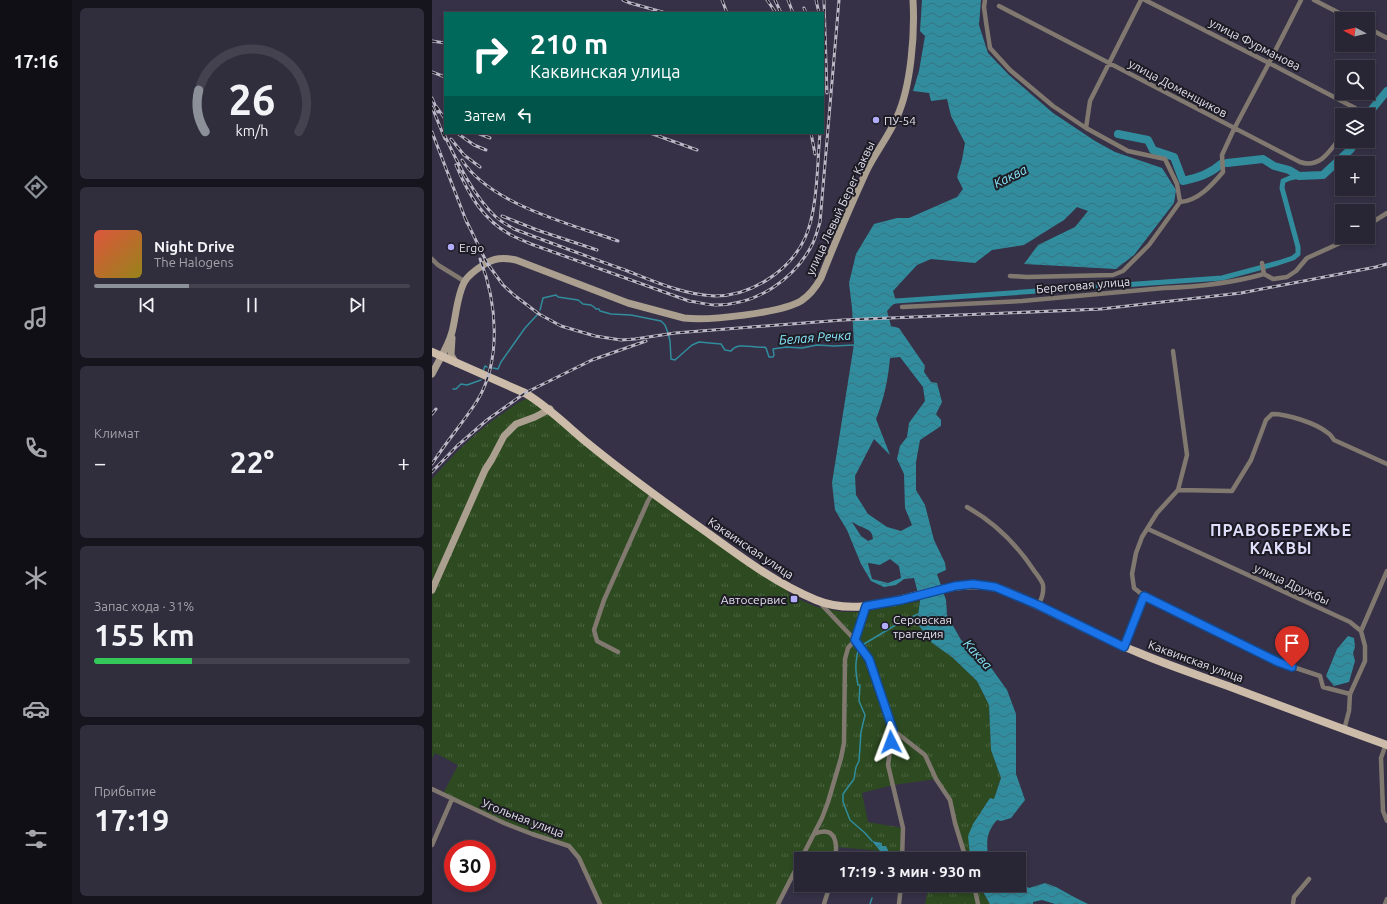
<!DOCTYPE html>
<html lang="ru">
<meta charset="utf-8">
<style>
body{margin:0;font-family:Ubuntu,sans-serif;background:#302d3c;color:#f1f3f6;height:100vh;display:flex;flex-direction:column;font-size:15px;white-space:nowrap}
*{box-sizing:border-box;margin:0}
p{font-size:13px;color:#a5a5ac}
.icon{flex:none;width:22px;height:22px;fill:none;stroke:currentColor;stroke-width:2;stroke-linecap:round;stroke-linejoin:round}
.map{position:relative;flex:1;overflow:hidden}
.sheet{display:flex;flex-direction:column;gap:8px;padding:8px;background:#16141d;width:360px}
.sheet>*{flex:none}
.banner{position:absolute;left:12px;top:12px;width:380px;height:122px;border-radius:0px;box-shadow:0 2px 6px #0003,0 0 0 1px #44424f;background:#00695c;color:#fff;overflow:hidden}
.needle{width:26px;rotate:277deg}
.controls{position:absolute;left:903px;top:12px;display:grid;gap:8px}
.controls a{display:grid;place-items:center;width:40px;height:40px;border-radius:0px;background:#282534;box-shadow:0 2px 6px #0003,0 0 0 1px #44424f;font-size:20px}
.speed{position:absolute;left:12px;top:840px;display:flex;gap:8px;font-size:20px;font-weight:700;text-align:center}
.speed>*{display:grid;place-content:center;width:52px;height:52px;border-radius:50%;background:#282534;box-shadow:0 2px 6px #0003,0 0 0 1px #44424f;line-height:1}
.speed .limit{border:6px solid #d22;background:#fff;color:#111}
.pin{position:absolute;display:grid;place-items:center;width:34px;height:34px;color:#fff;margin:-41px -17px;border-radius:50% 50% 50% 0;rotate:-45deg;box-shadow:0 0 4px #0007}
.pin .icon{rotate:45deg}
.me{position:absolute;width:44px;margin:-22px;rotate:357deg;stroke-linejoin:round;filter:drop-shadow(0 0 3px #0008)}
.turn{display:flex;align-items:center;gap:14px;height:84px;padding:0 20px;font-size:18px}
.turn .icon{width:52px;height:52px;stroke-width:2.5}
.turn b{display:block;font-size:28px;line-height:34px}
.then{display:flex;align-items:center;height:38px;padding:0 20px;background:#0003;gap:8px;font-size:15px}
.big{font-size:30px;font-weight:600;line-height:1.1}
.sheet .widget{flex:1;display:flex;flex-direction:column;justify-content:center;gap:6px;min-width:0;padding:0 14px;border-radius:6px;background:#302d3c}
.sheet .dial{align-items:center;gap:0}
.dial svg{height:104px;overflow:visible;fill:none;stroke:#44424f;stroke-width:7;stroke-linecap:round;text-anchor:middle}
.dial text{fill:#f1f3f6;stroke:none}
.song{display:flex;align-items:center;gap:12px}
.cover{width:48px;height:48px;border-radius:6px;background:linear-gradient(135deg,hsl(10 70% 55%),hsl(50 70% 35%))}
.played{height:4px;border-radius:2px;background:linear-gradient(90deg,#8c9099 30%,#44424f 30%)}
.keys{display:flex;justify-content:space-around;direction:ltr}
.heat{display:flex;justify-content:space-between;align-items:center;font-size:22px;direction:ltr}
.charge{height:6px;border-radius:3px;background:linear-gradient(90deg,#34c759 31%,#44424f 0)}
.trip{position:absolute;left:362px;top:852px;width:232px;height:40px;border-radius:0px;background:#282534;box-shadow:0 2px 6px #0003,0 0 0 1px #44424f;font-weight:600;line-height:40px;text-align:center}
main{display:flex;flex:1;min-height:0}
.dock{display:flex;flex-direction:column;width:72px;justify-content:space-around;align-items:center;background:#100f15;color:#a5a5ac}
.dock .icon{width:28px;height:28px}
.dock .current{color:#8c9099}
.dock b{font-size:18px;color:#f1f3f6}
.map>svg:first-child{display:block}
</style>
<main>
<nav class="dock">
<b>17:16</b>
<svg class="icon current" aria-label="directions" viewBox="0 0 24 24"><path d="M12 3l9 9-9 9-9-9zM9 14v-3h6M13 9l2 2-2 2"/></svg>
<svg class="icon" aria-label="music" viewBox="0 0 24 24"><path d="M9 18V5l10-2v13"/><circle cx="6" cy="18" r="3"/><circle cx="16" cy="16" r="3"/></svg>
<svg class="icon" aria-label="phone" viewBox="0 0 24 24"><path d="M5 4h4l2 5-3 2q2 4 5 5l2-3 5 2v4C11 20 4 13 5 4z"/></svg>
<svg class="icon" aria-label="climate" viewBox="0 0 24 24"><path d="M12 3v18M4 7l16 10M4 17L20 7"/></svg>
<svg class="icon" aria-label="car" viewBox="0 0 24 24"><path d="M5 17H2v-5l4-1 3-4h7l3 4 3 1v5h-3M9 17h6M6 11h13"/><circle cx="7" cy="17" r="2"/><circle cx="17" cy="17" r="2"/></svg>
<svg class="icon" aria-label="filters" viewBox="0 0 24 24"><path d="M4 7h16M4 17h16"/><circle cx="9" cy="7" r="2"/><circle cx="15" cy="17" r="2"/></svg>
</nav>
<section class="sheet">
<div class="widget dial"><svg viewBox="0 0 100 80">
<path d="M14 69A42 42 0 1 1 86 69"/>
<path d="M14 69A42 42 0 0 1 9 37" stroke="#8c9099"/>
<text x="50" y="56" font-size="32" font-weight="700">26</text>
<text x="50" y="72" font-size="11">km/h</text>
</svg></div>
<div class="widget">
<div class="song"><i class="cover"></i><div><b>Night Drive</b><p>The Halogens</p></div></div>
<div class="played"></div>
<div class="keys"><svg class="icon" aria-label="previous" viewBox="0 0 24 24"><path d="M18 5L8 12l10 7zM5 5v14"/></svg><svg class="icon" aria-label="pause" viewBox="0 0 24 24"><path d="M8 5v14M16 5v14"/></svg><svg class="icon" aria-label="next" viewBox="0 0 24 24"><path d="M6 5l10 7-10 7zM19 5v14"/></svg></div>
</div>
<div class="widget"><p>Климат</p>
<div class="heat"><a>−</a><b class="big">22°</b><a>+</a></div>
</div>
<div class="widget"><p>Запас хода · 31%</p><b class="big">155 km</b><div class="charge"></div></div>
<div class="widget"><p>Прибытие</p><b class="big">17:19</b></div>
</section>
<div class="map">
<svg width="955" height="904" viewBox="0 0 955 904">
<defs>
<pattern id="grass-tufts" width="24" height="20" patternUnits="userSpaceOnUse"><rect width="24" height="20" fill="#2d4a21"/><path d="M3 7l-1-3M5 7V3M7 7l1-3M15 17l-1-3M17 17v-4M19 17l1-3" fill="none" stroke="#4b6442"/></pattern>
<pattern id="water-waves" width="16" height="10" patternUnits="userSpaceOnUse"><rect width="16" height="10" fill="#318d9e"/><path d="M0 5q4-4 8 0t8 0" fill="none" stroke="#387380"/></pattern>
</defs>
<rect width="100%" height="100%" fill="#363146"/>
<!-- grass -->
<path fill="url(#grass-tufts)" d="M100 397 152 440 350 584 359 596 385 607 411 612H432L488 601 485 623 500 643 520 657 545 681 557 705 559 750 569 778 562 799 558 798 541 824 538 856 542 859H534L518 800 504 779 461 785 430 793 436 822 471 828V853L457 852 454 846H450V843L441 841 448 851 405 847 403 859H369V867H365L346 904H168L147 858 137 846 100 834 11 794 26 765 3 753 0 759V479C22 454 45 430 73 412 81 406 89 400 100 397Z
M497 885H547L558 904H493Z"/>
<!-- water -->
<path fill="url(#water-waves)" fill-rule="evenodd" d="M490 0H549L547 25 556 53 577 75 621 113 663 141 683 152 730 168 744 190 742 203 702 255 684 269 592 264 606 245 643 227 656 211 645 207 632 220 592 245 560 250 543 263 499 259 485 265 461 291 464 301 455 311 459 326 467 328 493 366 492 372 499 382 505 383 510 402 504 414 509 420V426L488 440 484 462V490L493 505 502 540 513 563 514 570 505 574 514 600 515 615 529 640 555 662 575 690 584 714V774L593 800 579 818 569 821 565 820C553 834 555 841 556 859H542L538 856 536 836 541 824 558 798 562 799 569 778 559 750 557 705 545 681 520 657 500 643 485 623 488 601 482 578 472 579 464 585 452 587 439 581 429 564 415 530 403 510 400 483 422 344 420 308 417 283 424 254 442 224 465 218H477L525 197 531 189 525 177 530 160 533 143 519 116 515 99 499 101 497 93 481 91 487 71 493 36 488 31ZM468 357 491 387 493 401 477 423 475 437 468 446 465 459 472 474 473 508 480 525 469 531 455 527 436 514 424 495 423 476 442 439 458 455 444 419C452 399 456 380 458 358ZM420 522C423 523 426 526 430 527 436 530 440 530 441 539L436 541 429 536ZM458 559 467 566 469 578 456 583 440 579 436 564 437 563 448 565Z
M916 636 922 638 923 647 921 653 923 661 917 682 902 686 894 676 905 649Z
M440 841 450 843V846H454L457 852 458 859H449L448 851Z
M587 882 597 888 613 883 624 887 642 897 656 904H623L610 900 601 902V904H558L547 885H587Z"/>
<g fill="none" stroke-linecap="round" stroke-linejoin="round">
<!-- stream -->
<path stroke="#318d9e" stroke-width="1.5" d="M108 310 111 298 124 295 126 297 146 300 151 304 159 305 162 307 164 309H167L168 311 179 314 199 315 229 321 233 325 236 333 238 341 239 359 243 360 260 345 267 342 289 344 293 350 299 351C306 341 322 349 332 347L334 348 337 357H341L342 355 341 349 354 347 370 348 385 345 402 346 422 345
M61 368 66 369 69 362 93 328 105 315
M51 371 53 366 55 367
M21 389H24L29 384 35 385 49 380
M432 644 467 623 486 614
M427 647C423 662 423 670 426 685H428L427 701 433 715 429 732 427 761 424 767 422 779 411 794V802L418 820 433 833 440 841
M438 904 440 898"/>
<!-- canal -->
<path stroke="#318d9e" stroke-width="5" d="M458 303 464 301 790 278 846 263 861 258 866 254V247L850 188 851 181 858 178 867 176"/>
<!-- river -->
<path stroke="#318d9e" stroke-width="8" d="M935 115 955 91
M686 134 716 140 721 150 742 157 751 181C766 178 778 174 789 164
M795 163 831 159 842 166 857 170 867 176 891 175 919 149 923 141"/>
<!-- street -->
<path stroke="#817970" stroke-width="4.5" d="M553 0 552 7 554 22 558 48 578 70 621 106 654 128 696 151 733 159 745 184 748 202
M713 0 837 63 923 108 921 115
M882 0 919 19
M567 6 868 162C889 169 899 149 910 135
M936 28 955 38
M654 128 658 101 709 0
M936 225 955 213
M0 259 6 265 32 281
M830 263 832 274 841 279 855 277 864 271 875 258 906 244 917 237
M578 276 595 277 681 275 691 271 717 245 748 202C766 201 780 185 791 172L790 155 802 129 837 63 869 0
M470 307 590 301 732 288C766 287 800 283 832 274
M741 351 755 455 746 490 725 513 710 537 704 553 700 574 702 588 712 596 846 662 888 676 891 687 918 694
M746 490 800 491 819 460 834 420 840 414C855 414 884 423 896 433 898 434 900 437 902 440L955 464
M535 507C562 522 586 546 603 572 606 576 610 581 611 585 612 593 610 599 606 605
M716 529 918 622 929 631
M388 603 423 640 437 659 461 730 456 765 471 828 470 859
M692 647 712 596
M186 652 165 641 162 630 172 600 216 501 220 494
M461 730 493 755 504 779 518 800 523 823 534 859
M912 730 917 711 918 694 933 661V646L929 631 955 571
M954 744 949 758 951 811 955 821
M0 789 72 823 100 834 137 846 147 858 168 904
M382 834C403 825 406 842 403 859
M0 845 20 799
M369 859 390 818 396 802 409 758 412 743 413 659 416 648 423 640 435 606
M542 885 546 904
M346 904 369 859
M392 904 398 885
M467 904 469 885
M861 904 862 897 877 879
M953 904 955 899"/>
<!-- secondary -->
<path stroke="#ab9f90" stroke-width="7" d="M20 338 19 355 24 363
M0 374C7 360 16 347 20 332 24 317 25 294 33 281 37 274 45 269 51 265 62 258 71 257 84 260L196 303 252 318C277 321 348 313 369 301 378 295 384 287 389 278 403 242 418 207 434 172 443 153 457 136 465 117 479 86 483 34 481 0
M0 590 53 470 60 459 72 436 84 424 103 417 118 409"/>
<!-- primary -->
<path stroke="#ccbca9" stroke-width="8" d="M0 352 93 393C115 406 133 424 153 441 192 473 232 502 273 531 309 557 343 583 384 600 443 624 502 576 560 587 574 589 587 597 600 603 635 619 669 638 705 652 735 665 766 675 796 686 849 706 902 726 955 745"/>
<defs>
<path id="rail" d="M191 0 198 3 234 13
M290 0 295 13
M335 0 344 13
M343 0 349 13
M356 0 361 13
M384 0 387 13
M392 0 395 93
M372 8 374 13
M0 41 13 43
M0 72 13 77
M0 98 6 112
M4 106 13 119
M391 106 392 87
M0 107 13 139
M0 132 35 223
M25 133 42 145 54 150
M45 133 58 138
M218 133 265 150
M379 133 383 154
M12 134C24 160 42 197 64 217 69 222 76 225 82 229 119 243 156 257 193 270 221 281 252 295 283 296 319 296 358 271 373 238 386 209 385 165 388 133
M19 139 32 155 48 167
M30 160C58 204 138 224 186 241
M24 165C36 194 51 220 79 235 85 238 92 241 99 244L257 301C265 302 275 305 284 305 325 305 363 279 381 243 384 236 386 229 388 222L407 0
M70 216 105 230 165 250
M33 218 55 263 71 285 82 295 107 314 129 326 163 336 189 340 203 339 243 333 411 320 669 309 809 293 944 267 955 264
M0 414 4 409
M0 464C14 442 31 423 45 401 70 360 65 302 48 259
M0 472 25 446 55 420 93 393 160 360 214 341"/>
</defs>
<!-- rail casing -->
<use href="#rail" stroke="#bbb7c7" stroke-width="3"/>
<!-- rail -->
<use href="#rail" stroke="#1d1b24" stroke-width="1.5" stroke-dasharray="4.5" stroke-linecap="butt"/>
</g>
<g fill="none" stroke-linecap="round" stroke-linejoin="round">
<defs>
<path id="route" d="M459 742 461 730 437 659 423 640 434 606 469 600 523 586 541 584 563 587 606 605 692 647 712 596 846 662 860 667"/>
</defs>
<!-- route casing -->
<use href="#route" stroke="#114b97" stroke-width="10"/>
<!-- route -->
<use href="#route" stroke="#1a73e8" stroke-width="7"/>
</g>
<!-- markers -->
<g fill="#b1adfa" stroke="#1d1b24" stroke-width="1.5">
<circle cx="444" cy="120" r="4"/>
<circle cx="19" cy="247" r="4"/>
<rect x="358" y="595" width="8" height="8" rx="2"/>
<circle cx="453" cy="626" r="4"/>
</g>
<g text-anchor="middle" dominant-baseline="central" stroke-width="4" stroke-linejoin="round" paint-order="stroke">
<!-- street labels -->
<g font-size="12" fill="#e2dfed" stroke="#1d1b24">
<text transform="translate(823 44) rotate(27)">улица Фурманова</text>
<text transform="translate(746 88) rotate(28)">улица Доменщиков</text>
<text transform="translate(408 208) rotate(-65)">улица Левый Берег Каквы</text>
<text transform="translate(651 285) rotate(-5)">Береговая улица</text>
<text transform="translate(319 548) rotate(34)">Каквинская улица</text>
<text transform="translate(860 584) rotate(25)">улица Дружбы</text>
<text transform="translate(764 661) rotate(20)">Каквинская улица</text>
<text transform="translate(91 818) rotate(21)">Угольная улица</text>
</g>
<!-- poi labels -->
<g font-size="12" fill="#e2dfed" stroke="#1d1b24" text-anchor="start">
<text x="452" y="120">ПУ-54</text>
<text x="27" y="247">Ergo</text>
<text x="354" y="599" text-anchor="end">Автосервис</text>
<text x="461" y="619">Серовская<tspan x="461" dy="14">трагедия</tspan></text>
</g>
<!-- water labels -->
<g font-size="13" font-style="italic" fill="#86e6f9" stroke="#1d1b24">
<text transform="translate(578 176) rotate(-27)">Каква</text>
<text transform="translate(383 337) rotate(-4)">Белая Речка</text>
<text transform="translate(546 654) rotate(48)">Каква</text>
</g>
<!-- district labels -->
<g font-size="16" font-weight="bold" letter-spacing="1" fill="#dfdffc" stroke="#1d1b24">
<text x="849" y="530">ПРАВОБЕРЕЖЬЕ<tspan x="849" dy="18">КАКВЫ</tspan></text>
</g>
</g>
</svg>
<div class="controls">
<a><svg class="needle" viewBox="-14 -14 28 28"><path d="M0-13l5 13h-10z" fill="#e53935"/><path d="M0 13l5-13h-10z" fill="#a5a5ac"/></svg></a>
<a><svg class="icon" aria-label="search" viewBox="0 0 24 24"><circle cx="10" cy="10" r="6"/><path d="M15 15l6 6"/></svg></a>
<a><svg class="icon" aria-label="layers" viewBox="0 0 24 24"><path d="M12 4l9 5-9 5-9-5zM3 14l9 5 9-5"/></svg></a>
<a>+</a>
<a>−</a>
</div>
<div class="speed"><div class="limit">30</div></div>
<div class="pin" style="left:860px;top:667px;background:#d93025"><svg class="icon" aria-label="arrive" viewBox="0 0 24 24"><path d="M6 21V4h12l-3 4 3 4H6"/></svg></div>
<svg class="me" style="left:459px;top:742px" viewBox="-20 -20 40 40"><path d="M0-17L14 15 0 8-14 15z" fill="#1a73e8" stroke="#fff" stroke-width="4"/></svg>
<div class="trip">17:19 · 3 мин · 930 m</div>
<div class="banner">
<div class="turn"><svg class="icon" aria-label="right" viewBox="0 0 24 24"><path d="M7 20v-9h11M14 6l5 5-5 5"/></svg><div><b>210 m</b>Каквинская улица</div></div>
<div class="then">Затем<svg class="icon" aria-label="left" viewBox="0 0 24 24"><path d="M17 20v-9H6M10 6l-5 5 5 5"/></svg></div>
</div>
</div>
</main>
